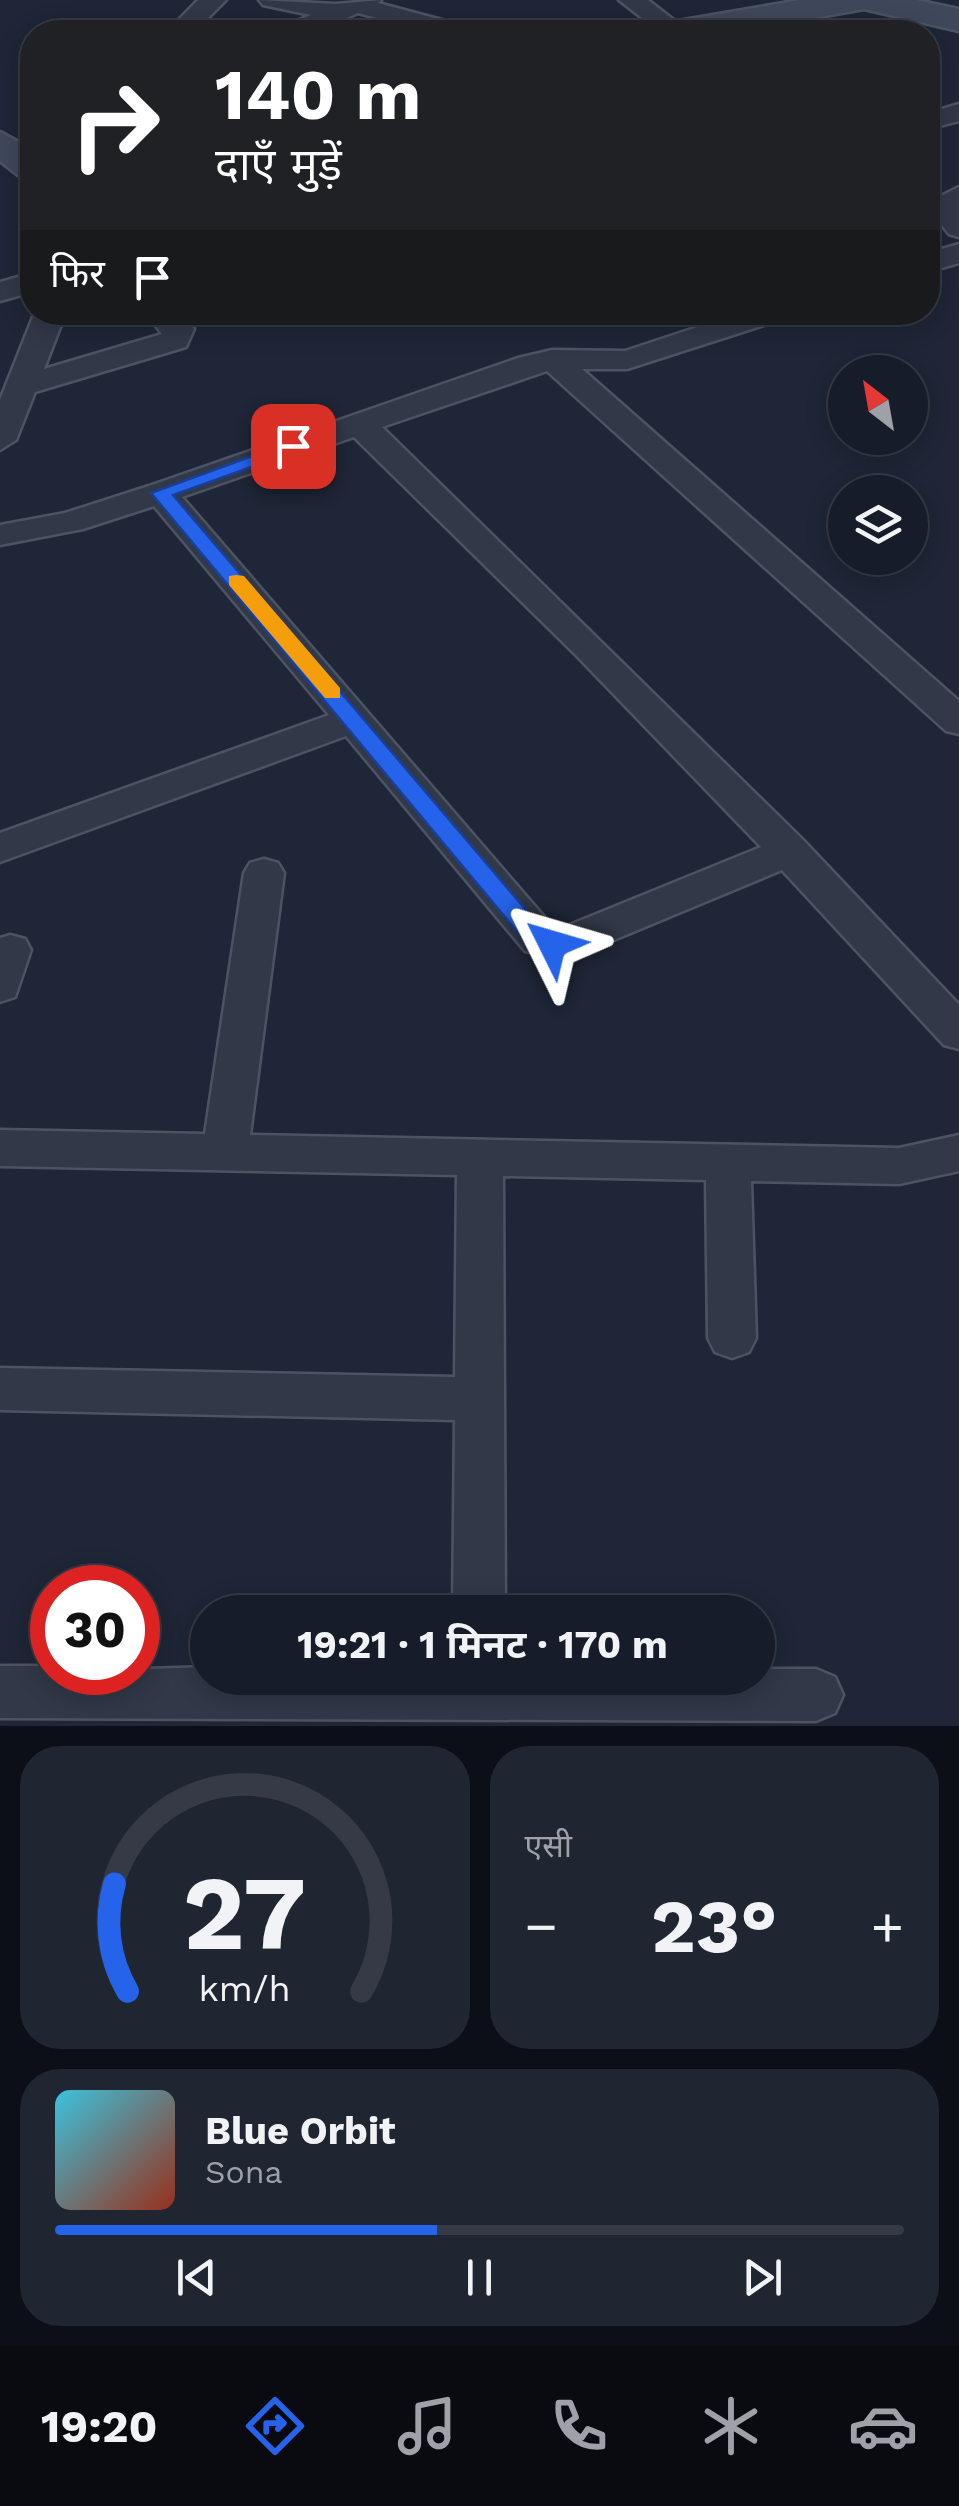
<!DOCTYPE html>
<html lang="hi">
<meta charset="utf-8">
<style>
body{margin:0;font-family:"Work Sans","Noto Sans Devanagari",sans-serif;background:#1f2531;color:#f1f3f6;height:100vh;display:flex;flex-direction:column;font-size:38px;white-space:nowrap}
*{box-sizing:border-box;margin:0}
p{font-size:32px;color:#9ea1a8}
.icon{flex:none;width:55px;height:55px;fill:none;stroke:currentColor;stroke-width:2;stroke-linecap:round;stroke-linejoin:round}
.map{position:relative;height:1726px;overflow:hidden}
.details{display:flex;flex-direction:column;gap:20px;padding:20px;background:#0c0f17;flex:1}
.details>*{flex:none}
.top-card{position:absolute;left:20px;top:20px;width:920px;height:305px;border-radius:40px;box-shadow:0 5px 25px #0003,0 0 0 2px #353a46;background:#202124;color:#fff;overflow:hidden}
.needle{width:65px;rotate:329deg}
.controls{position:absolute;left:828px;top:355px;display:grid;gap:20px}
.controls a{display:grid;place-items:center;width:100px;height:100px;border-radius:50%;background:#161c29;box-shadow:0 5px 25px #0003,0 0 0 2px #353a46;font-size:50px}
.speed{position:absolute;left:30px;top:1565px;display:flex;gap:20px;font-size:50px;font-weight:700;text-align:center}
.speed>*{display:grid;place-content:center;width:130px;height:130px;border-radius:50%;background:#161c29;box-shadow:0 5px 25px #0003,0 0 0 2px #353a46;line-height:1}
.speed .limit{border:15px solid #d22;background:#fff;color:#111}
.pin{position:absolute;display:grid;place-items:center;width:85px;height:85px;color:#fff;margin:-42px;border-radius:20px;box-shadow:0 5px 15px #0006}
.me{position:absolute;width:110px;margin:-55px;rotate:310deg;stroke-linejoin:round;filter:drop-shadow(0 0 8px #0008)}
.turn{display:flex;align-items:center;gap:35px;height:210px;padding:0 30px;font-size:45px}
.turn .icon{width:130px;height:130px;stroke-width:2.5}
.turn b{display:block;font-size:70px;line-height:85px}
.then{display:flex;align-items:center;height:95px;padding:0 30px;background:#0003;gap:20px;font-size:38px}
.big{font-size:75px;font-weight:700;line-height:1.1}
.details .widget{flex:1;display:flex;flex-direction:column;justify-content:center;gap:15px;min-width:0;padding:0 35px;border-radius:40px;background:#1f2531}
.details .dial{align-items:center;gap:0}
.dial svg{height:260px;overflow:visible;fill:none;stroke:#353a46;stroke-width:7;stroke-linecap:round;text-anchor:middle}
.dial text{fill:#f1f3f6;stroke:none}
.song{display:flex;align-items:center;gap:30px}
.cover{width:120px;height:120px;border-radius:15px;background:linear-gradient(135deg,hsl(190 70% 55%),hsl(10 70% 35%))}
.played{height:10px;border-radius:5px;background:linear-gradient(90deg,#2563eb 45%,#353a46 45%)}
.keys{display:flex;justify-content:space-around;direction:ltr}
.heat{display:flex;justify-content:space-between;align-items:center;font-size:55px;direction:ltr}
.details .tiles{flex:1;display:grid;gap:20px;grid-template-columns:1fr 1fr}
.widget:last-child{grid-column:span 2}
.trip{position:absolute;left:190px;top:1595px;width:585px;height:100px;border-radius:50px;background:#161c29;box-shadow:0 5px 25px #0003,0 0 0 2px #353a46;font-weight:700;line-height:100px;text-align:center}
.tab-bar{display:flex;height:160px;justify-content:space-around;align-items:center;background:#090b10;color:#9ea1a8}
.tab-bar .icon{width:70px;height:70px}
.tab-bar .active{color:#2563eb}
.tab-bar b{font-size:45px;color:#f1f3f6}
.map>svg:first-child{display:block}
</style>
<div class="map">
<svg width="959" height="1726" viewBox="0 0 959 1726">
<rect width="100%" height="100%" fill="#1e2637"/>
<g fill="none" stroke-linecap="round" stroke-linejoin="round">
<defs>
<path id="street" d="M198 0H226L194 32H167Z
M259 0 336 4 381 0 378 3 468 27 472 32H431L358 13 313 32H279L283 27 311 15 263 5Z
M619 0H648L689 32H660Z
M959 104V121L928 129V113Z
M959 187V237L949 234 928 208 931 201Z
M959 244V263L928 272V253Z
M32 273V292L0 301V282Z
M35 312H66L44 369 162 334 146 312H179L194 329 186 347 35 392 16 440 0 450V400Z
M743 312H790L786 318 627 369H582L959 701V734L946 731 547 371 382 427 804 841 959 1005V1049L944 1045 782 870 580 954 565 958 525 951 346 736 0 862V833L329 715 154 506 83 529 0 545V525L65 513 149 486 518 358 552 350 625 351ZM354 437 576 655 761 847 562 928 552 926 182 497Z
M264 859 278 863 284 873 250 1135 899 1148 959 1135V1171L899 1184 751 1181 756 1338 749 1352 732 1358 715 1352 708 1338 706 1180 503 1176 505 1612H453L455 1420 0 1410V1368L455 1377 457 1175 0 1166V1130L205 1134 244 873 250 863Z
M10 935 25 939 31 950 15 997 0 1002V938Z
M0 1666H52V1672L208 1667V1678H758V1669H816L835 1677 843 1695 835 1713 816 1721 0 1718Z"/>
<path id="secondary" d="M800 0H916L959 9V31L864 9 735 32H660L665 24 678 21Z
M0 132 32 149V178L18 175 0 161Z"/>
</defs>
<!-- street casing -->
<use href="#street" stroke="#4c5363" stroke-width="5"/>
<!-- secondary casing -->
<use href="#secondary" stroke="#4c5363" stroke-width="5"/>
<!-- street -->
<use href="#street" fill="#313848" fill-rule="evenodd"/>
<!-- secondary -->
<use href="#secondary" fill="#3f475b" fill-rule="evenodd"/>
</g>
<!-- route -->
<path fill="#2563eb" stroke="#184099" stroke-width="2.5" d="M293 441 302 446 299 450 173 495 538 924 560 937V950H544L521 936 151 493Z"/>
<!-- slow -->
<path fill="#f59e0b" d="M236 575 244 576 340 688V698H325L229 585V576Z"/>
</svg>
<div class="controls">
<a><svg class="needle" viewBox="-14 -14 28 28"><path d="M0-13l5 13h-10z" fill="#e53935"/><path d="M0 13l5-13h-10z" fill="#9ea1a8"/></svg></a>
<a><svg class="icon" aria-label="layers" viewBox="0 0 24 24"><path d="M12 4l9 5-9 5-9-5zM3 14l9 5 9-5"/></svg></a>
</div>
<div class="speed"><div class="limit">30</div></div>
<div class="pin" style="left:293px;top:446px;background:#d93025"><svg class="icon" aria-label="arrive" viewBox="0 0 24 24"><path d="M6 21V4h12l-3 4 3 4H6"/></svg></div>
<svg class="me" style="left:552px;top:944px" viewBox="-20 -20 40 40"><path d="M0-17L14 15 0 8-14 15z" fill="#2563eb" stroke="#fff" stroke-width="4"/></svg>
<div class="trip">19:21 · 1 मिनट · 170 m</div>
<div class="top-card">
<div class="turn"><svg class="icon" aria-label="right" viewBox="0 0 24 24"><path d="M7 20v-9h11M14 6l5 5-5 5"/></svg><div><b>140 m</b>दाएँ मुड़ें</div></div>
<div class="then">फिर<svg class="icon" aria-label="arrive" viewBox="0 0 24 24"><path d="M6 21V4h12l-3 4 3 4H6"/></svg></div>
</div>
</div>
<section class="details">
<div class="tiles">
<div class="widget dial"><svg viewBox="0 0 100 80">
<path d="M14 69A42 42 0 1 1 86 69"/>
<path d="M14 69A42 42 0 0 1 10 36" stroke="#2563eb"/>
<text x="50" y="56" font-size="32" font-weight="700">27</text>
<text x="50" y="72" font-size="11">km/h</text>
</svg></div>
<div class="widget"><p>एसी</p>
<div class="heat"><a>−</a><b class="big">23°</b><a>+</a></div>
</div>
<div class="widget">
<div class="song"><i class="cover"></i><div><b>Blue Orbit</b><p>Sona</p></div></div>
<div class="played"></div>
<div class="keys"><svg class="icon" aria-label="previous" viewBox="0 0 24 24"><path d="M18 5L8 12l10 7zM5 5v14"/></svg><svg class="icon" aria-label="pause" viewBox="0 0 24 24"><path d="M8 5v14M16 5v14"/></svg><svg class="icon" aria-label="next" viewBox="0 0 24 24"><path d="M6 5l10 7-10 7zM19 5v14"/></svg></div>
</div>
</div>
</section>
<nav class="tab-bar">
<b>19:20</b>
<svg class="icon active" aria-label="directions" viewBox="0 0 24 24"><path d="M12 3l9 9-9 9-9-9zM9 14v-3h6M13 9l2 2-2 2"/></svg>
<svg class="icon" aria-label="music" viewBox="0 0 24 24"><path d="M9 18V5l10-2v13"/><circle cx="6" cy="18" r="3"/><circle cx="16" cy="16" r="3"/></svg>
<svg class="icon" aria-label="phone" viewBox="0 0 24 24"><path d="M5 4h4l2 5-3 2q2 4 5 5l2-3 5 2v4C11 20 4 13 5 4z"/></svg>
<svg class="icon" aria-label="climate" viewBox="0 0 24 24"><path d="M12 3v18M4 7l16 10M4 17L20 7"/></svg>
<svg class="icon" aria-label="car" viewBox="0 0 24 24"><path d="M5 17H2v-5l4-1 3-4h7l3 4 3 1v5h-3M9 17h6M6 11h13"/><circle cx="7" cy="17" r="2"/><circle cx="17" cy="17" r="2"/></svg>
</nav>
